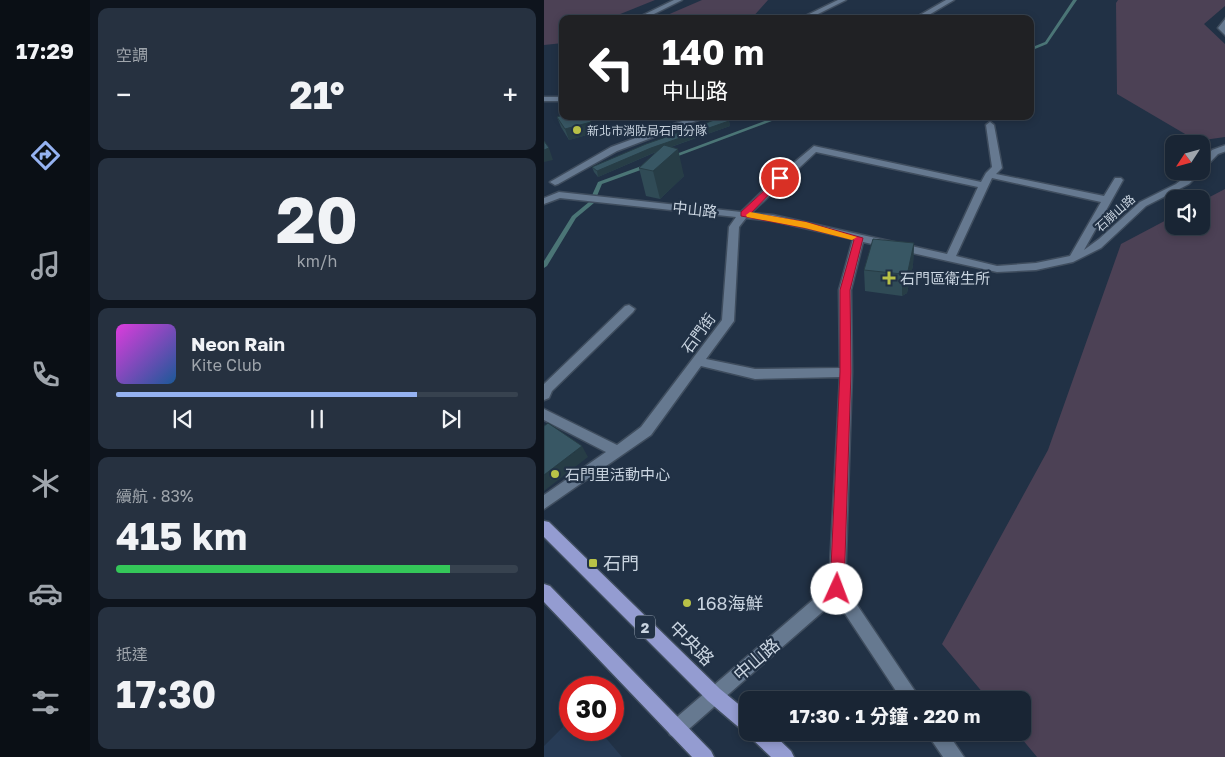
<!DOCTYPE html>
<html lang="zh-TW">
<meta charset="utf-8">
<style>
body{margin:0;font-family:"Golos Text","Noto Sans TC",sans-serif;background:#263140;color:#f1f3f6;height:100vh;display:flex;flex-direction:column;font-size:19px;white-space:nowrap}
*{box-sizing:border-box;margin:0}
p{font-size:16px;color:#9fa5ac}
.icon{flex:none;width:28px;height:28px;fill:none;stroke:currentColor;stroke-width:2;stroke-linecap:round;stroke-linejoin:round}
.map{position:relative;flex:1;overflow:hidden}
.drawer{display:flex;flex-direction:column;gap:8px;padding:8px;background:#0e141d;width:454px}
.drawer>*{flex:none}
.banner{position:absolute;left:15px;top:15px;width:475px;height:105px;border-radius:10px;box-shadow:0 2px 8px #0003,0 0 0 1px #37424f;background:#202124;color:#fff;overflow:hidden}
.needle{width:32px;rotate:234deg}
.buttons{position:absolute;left:621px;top:135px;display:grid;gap:10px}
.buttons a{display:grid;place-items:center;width:45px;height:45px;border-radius:10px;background:#192534;box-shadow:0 2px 8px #0003,0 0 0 1px #37424f;font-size:25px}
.speed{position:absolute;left:15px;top:676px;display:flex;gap:10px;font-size:25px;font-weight:700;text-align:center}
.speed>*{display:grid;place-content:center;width:65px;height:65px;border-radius:50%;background:#192534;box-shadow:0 2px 8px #0003,0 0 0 1px #37424f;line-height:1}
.speed .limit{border:8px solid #d22;background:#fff;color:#111}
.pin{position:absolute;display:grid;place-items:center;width:42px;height:42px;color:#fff;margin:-21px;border:2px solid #fff;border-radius:50%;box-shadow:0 1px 5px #0007}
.me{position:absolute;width:55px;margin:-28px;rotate:2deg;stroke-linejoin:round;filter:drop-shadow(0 0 4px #0008)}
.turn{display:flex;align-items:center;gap:18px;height:105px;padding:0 20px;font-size:22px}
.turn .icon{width:65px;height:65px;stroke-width:2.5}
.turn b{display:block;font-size:35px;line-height:42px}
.big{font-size:38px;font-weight:700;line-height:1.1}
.drawer .card{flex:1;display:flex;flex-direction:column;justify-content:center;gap:8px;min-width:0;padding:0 18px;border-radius:10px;background:#263140}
.drawer .dial{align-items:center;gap:0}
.dial b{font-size:65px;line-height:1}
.song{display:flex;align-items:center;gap:15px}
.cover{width:60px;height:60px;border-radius:8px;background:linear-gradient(135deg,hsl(300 70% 55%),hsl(210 70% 35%))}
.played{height:5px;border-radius:2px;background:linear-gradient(90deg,#95b2f1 75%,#37424f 75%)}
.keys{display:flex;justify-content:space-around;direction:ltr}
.heat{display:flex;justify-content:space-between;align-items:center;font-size:28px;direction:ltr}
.charge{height:8px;border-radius:4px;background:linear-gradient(90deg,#34c759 83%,#37424f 0)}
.trip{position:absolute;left:195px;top:691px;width:292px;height:50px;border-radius:10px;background:#192534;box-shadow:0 2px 8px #0003,0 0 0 1px #37424f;font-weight:700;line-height:50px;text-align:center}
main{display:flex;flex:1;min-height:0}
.tab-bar{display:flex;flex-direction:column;width:90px;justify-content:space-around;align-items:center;background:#0a0f15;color:#9fa5ac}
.tab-bar .icon{width:35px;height:35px}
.tab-bar .current{color:#95b2f1}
.tab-bar b{font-size:22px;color:#f1f3f6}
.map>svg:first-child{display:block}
</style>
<main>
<nav class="tab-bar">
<b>17:29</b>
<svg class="icon current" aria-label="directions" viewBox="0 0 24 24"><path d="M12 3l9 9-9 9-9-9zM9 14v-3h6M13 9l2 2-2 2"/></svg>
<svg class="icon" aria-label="music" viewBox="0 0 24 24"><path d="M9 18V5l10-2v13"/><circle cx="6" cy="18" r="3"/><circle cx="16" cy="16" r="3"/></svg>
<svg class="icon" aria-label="phone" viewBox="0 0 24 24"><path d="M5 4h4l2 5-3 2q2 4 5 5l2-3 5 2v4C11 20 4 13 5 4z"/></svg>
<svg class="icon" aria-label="climate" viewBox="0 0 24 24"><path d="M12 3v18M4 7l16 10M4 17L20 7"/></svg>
<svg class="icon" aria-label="car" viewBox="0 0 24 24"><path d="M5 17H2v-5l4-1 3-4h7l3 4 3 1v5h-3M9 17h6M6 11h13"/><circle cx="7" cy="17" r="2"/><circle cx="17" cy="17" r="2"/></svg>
<svg class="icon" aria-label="filters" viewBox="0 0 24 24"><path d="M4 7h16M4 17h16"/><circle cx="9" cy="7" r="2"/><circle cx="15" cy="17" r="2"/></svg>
</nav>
<section class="drawer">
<div class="card"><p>空調</p>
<div class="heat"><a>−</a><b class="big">21°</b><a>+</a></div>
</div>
<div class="card dial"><b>20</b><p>km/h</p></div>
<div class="card">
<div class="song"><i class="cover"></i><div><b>Neon Rain</b><p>Kite Club</p></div></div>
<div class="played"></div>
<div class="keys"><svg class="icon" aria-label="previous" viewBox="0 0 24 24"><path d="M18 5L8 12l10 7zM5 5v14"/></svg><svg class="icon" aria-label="pause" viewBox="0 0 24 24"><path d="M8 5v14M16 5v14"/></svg><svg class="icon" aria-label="next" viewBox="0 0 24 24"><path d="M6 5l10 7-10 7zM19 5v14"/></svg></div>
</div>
<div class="card"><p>續航 · 83%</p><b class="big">415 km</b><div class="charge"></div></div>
<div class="card"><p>抵達</p><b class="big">17:30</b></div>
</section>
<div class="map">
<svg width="682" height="757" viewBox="0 0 682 757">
<rect width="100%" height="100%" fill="#213145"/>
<!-- built -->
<path fill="#273b55" d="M26 720V730H55L78 757H0V746Z"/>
<!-- green -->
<path fill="#4c4155" d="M0 0H111L64 19H19V43L0 45Z
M158 0H224L207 19H114Z
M574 0H681V6L660 24 681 44V137L653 141 573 94 572 3Z
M681 189V757H493L473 733 479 732V700H445L398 644 504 450 577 244 630 216V226H658V201Z"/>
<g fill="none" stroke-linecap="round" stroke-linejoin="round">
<!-- stream -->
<path fill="#4b7576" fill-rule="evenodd" d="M529 0H533L503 44 486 51V48L501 42Z
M234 116H241L129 158 124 157Z
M103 164 106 166 105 167 58 184 50 203 32 218 3 266 0 268V261L28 216 45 202 54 182Z"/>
<defs>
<path id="minor" d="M130 0H138L100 19H91Z
M294 0H302L264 19H255Z
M402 0H410L378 19H369Z
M682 18V36L674 28Z
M0 97H19V101H0Z
M152 116H165L73 151 14 184 11 185 6 182 67 147Z
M446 122 450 125 458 168 452 174 560 196 571 178H577L579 180 540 250 555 239 596 202 632 184 649 171H658V162L668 150 682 145V151L674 154 645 184 602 206 557 248 529 262 492 270 453 272 319 242 307 290 308 372 301 587 377 700H358L292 600 138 735 132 738 126 735 123 729 126 723 285 586 296 377 211 379 157 366 107 435 0 509V495L62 452 0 420V409L73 445 97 427 178 320 185 227 192 217 16 198 0 204V198L15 192 197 212 233 177 270 146 437 182 442 173 448 167 442 125ZM272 152 434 187 403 254 229 215 207 213ZM448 178 557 202 526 256 492 263 453 266 412 256ZM202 218 229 221 309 239 295 290 296 368 211 369 162 359 190 321 195 227Z
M85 305 91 309 89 312 8 391 5 398 0 400V384L81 306Z
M382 732H403L420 757H399Z"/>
<path id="major" d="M0 521 5 522 176 689 204 712V732H227L247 751 250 757H227L207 738 204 733 198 730 164 701 0 537Z
M0 584 6 586 167 751 170 757H148L0 602Z"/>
</defs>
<!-- minor casing -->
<use href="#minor" stroke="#3f4d5e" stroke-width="3"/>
<!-- major casing -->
<use href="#major" stroke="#3f4d5e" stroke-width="3"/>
<!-- minor -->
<use href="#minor" fill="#667990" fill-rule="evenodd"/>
<!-- major -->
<use href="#major" fill="#949cd1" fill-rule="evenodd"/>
</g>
<!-- wall -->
<path fill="#304b56" d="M13 117 50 133 25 140 17 127Z
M185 121 186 126 127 147 140 176 116 199 102 196 95 168 112 152 54 177 50 172 48 167Z
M370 243 369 265 363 293 358 296 321 291 320 270Z"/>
<!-- shaded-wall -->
<path fill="#273d46" d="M185 121 186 126 109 153 54 177 53 171 107 148Z
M47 122 50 133 25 140 21 129Z
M5 148 9 160 0 162V150Z
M134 149 140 176 116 199 109 171Z
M370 243 369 265 363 293 358 296V274Z
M38 446 44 457 0 491V475Z"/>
<!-- building -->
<path fill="#385764" stroke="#273d46" d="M19 115V116H43L47 122 21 129 13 117Z
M179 117 185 121 107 148 53 171 48 167 102 144Z
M0 141 5 148 0 150Z
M120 145 134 149 109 171 95 168Z
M329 239 370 243 364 271 358 274 320 270Z
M4 423 38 446 0 475V426Z"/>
<!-- route -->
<path fill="#e11d48" stroke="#92132f" d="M236 176 240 178 239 180 207 213 262 222 319 238 306 290 307 372 300 589 298 593 293 595 288 593 286 589 296 372V290L310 240 261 228 197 216V212Z"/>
<!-- slow -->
<path fill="#f59e0b" d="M206 212 262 222 313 237 308 240 261 228 203 217 202 215Z"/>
<!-- markers -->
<g fill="#b8c147" stroke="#213145" stroke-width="2">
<circle cx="33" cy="130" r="5"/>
<path d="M342.5 270.5h5v5h5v5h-5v5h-5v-5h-5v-5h5z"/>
<circle cx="11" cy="474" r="5"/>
<rect x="44" y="558" width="10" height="10" rx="2.5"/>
<circle cx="143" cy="603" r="5"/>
</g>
<g text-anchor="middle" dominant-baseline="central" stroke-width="4.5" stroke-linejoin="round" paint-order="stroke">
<!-- far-poi labels -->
<g font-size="12" fill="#c9d4e0" stroke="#213145" text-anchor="start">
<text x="43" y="130">新北市消防局石門分隊</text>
</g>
<!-- far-street labels -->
<g font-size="12" fill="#c9d4e0" stroke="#213145">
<text transform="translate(571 213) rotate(-42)">石崩山路</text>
</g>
<!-- shield labels -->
<rect fill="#213145" stroke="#97a3b2" stroke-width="1" x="91" y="615.5" width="20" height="23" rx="4"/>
<g font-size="14" font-weight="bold" fill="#c9d4e0">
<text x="101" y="627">2</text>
</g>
<!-- street labels -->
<g font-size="15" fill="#c9d4e0" stroke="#213145">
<text transform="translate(151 209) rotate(6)">中山路</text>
<text transform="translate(154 333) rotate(-54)">石門街</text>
</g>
<!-- poi labels -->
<g font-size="15" fill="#c9d4e0" stroke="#213145" text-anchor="start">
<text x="356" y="278">石門區衛生所</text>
<text x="21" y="474">石門里活動中心</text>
</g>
<!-- near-poi labels -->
<g font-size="18" fill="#c9d4e0" stroke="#213145" text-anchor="start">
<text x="59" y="563">石門</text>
<text x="153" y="603">168海鮮</text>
</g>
<!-- near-street labels -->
<g font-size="18" fill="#c9d4e0" stroke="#213145">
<text transform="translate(148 643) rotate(45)">中央路</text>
<text transform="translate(212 659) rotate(-41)">中山路</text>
</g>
</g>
</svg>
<div class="buttons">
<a><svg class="needle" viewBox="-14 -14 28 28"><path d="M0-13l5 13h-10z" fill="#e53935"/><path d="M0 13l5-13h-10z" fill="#9fa5ac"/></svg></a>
<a><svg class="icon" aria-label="sound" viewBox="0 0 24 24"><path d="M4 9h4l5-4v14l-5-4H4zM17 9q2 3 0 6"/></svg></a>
</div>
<div class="speed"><div class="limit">30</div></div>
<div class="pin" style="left:236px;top:178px;background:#d93025"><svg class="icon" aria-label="arrive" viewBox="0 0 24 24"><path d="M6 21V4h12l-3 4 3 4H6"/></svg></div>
<svg class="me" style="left:293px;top:589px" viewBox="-20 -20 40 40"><circle r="19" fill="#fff"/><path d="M0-13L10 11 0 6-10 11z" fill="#e11d48"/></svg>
<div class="trip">17:30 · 1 分鐘 · 220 m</div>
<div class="banner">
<div class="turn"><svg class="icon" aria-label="left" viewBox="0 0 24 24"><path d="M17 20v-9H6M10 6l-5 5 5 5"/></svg><div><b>140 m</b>中山路</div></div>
</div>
</div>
</main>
